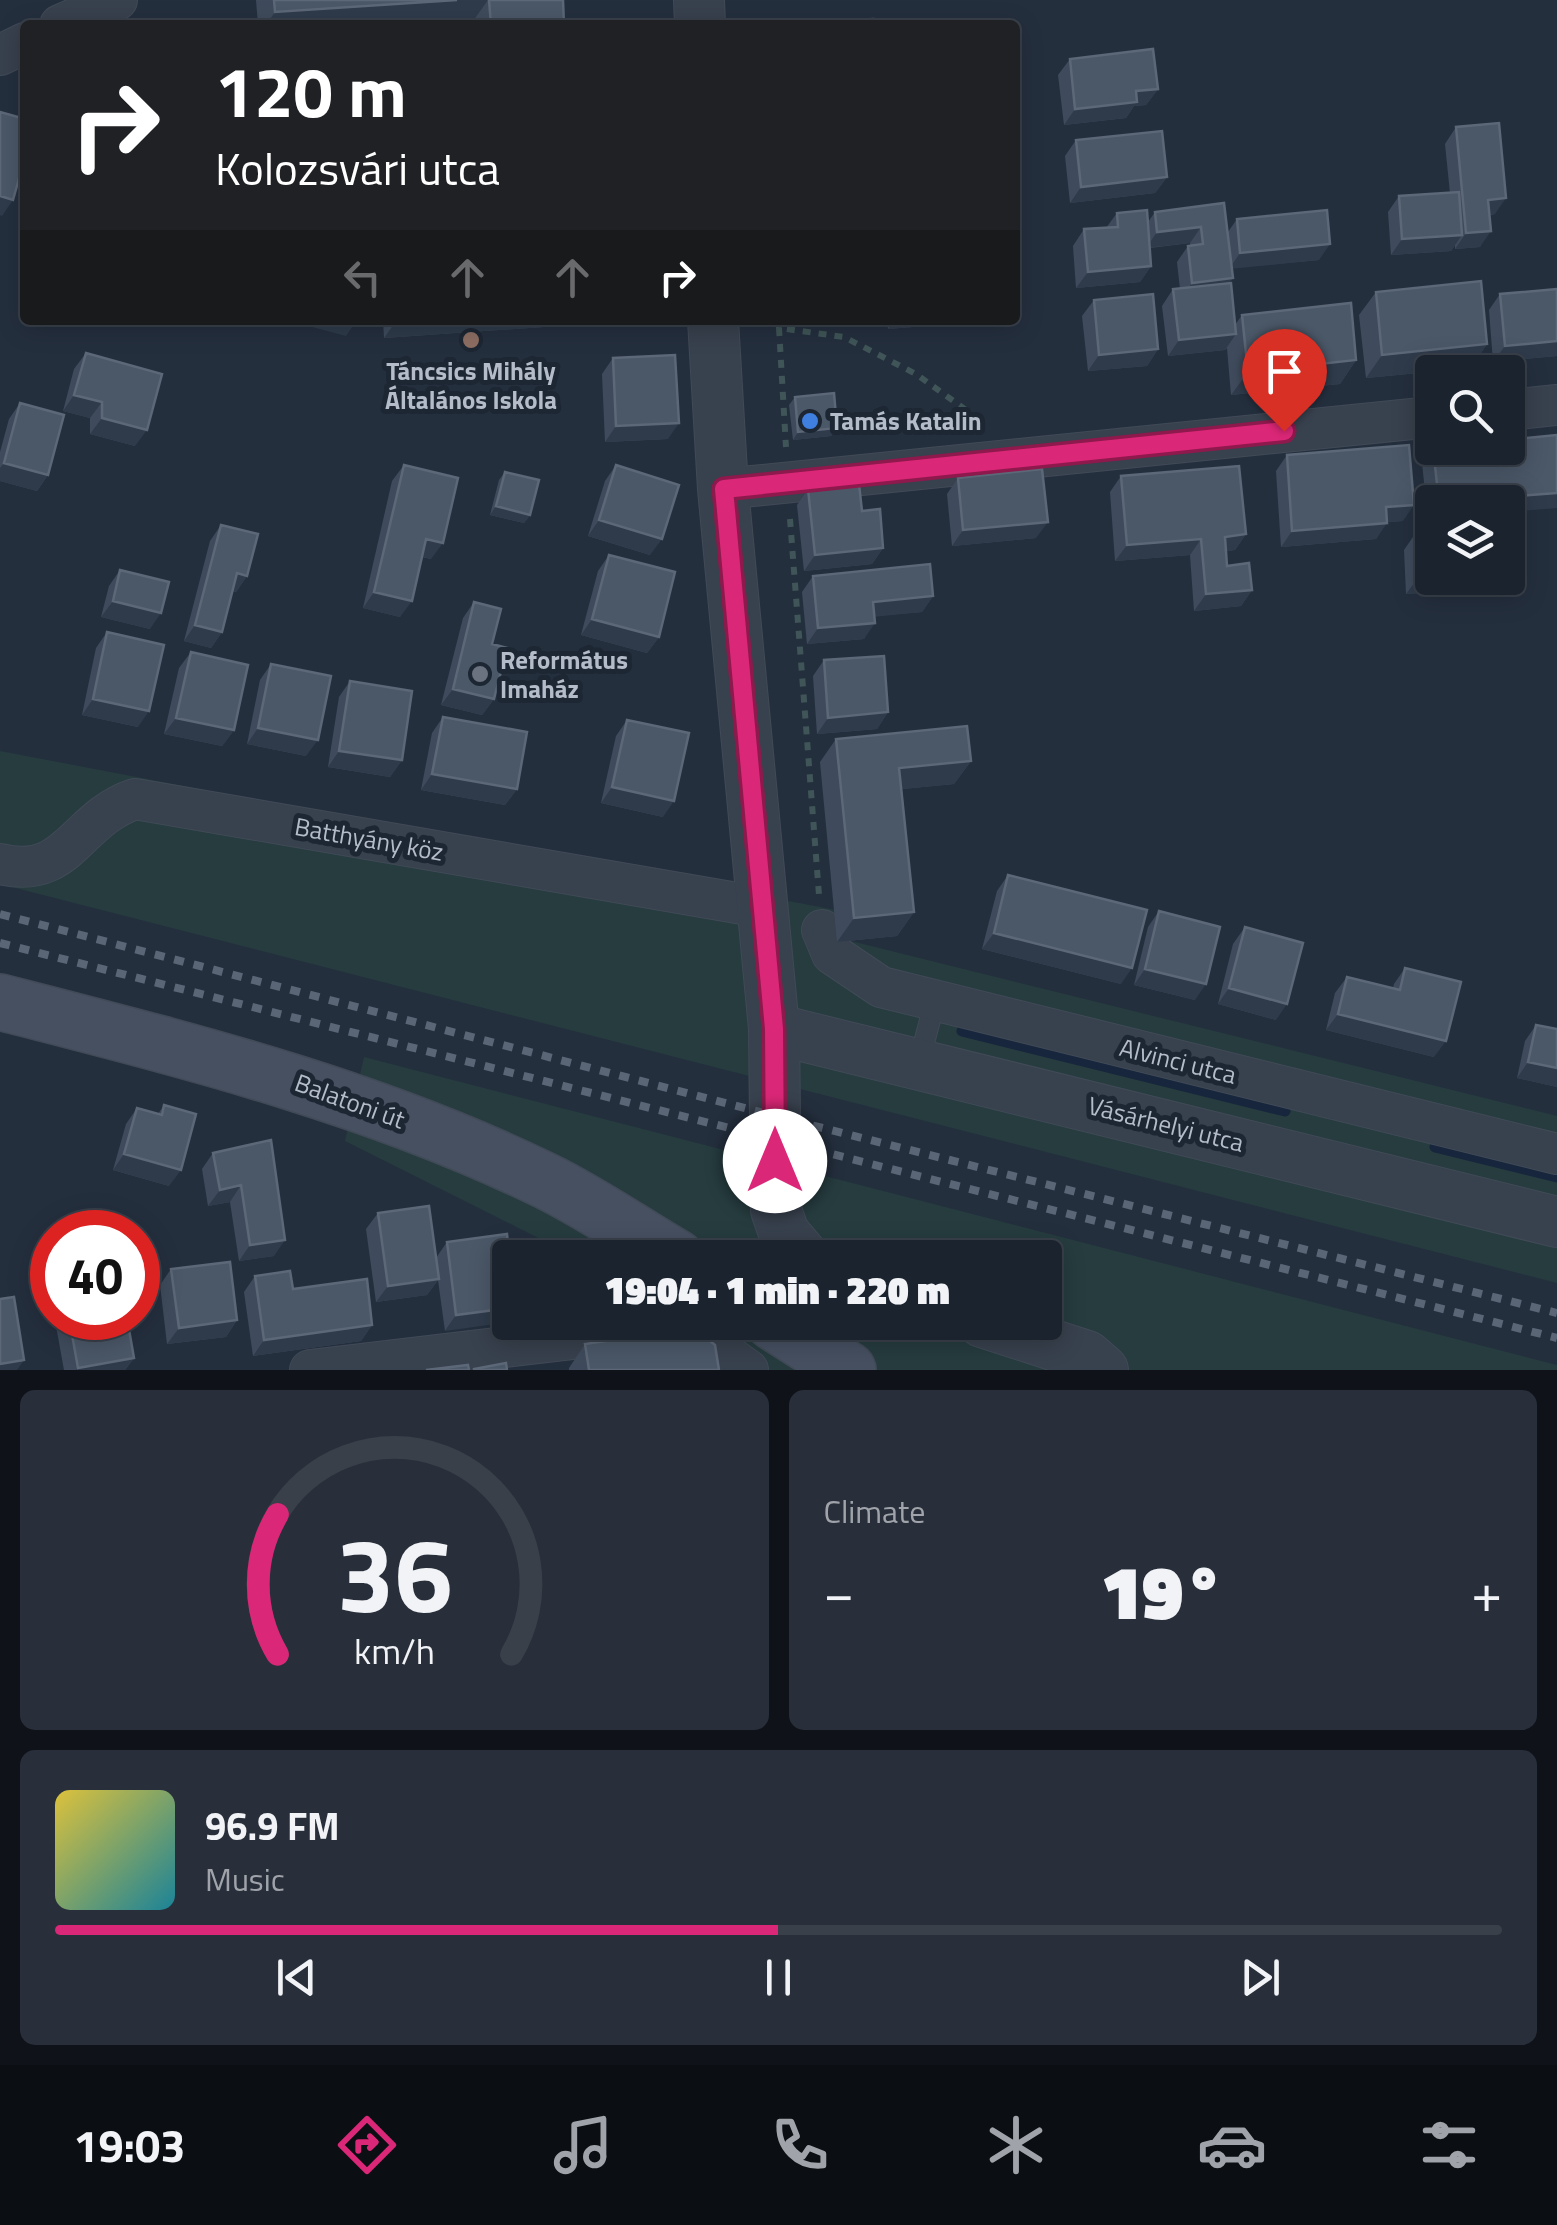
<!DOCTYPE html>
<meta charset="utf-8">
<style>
body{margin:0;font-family:"Titillium Web",sans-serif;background:#282f3a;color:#f1f3f6;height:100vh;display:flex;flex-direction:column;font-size:38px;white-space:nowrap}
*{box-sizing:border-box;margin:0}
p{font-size:32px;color:#a0a4aa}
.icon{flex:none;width:55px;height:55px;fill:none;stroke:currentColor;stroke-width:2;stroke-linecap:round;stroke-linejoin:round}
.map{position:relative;height:1370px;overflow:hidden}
.drawer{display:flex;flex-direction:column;gap:20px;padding:20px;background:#0f1319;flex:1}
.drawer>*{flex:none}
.top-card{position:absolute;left:20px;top:20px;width:1000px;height:305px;border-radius:10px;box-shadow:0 5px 25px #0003,0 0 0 2px #39404a;background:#202124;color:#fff;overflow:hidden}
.fabs{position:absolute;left:1415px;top:355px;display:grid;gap:20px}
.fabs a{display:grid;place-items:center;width:110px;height:110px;border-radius:10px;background:#1b232e;box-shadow:0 5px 25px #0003,0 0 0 2px #39404a;font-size:50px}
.speed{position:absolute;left:30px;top:1210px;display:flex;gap:20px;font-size:50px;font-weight:700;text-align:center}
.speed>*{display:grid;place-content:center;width:130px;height:130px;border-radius:50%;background:#1b232e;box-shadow:0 5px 25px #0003,0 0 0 2px #39404a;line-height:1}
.speed .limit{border:15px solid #d22;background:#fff;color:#111}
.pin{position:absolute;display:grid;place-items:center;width:85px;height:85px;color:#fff;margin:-102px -42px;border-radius:50% 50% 50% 0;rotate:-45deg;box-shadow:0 0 10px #0007}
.pin .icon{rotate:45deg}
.me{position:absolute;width:110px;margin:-55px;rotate:0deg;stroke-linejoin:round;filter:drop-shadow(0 0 8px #0008)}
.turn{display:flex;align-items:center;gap:35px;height:210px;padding:0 30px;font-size:45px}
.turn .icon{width:130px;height:130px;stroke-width:2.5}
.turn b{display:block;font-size:70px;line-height:85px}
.lanes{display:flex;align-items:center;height:95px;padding:0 30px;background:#0003;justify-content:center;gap:50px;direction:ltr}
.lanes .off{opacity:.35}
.big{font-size:75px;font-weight:800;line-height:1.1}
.drawer .widget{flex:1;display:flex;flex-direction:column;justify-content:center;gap:15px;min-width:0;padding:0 35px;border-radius:15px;background:#282f3a}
.drawer .dial{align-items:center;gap:0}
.dial svg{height:260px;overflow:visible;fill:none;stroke:#39404a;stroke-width:7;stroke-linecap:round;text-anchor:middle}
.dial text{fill:#f1f3f6;stroke:none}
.song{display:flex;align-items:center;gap:30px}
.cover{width:120px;height:120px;border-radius:15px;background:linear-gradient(135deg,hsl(50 70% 55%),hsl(190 70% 35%))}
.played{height:10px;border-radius:5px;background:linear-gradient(90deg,#db2777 50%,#39404a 50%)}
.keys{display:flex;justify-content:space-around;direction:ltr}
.heat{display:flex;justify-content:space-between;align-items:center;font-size:55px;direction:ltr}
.drawer .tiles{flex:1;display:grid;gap:20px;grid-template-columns:1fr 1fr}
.widget:last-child{grid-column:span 2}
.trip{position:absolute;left:492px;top:1240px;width:570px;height:100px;border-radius:10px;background:#1b232e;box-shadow:0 5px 25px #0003,0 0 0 2px #39404a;font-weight:800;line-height:100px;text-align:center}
.dock{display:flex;height:160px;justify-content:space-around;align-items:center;background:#0b0e12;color:#a0a4aa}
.dock .icon{width:70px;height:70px}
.dock .active{color:#db2777}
.dock b{font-size:45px;color:#f1f3f6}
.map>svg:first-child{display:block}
</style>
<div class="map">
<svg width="1557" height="1370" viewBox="0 0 1557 1370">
<rect width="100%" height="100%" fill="#242f3e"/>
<!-- grass -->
<path fill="#263c3f" d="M0 751 836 910 843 939 1557 1116V1283L0 884Z
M364 1057 1557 1365V1370H683L663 1323 1045 1322V1258L576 1257 345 1141Z"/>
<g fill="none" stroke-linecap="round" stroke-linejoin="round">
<!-- stream -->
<path stroke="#17263c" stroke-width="11" d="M962 1031 1285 1111
M1435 1147 1557 1177"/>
<defs>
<path id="service" d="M919 1062 935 1001"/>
<path id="minor" d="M60 25 117 0
M0 55 25 43
M1508 410 1557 405
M723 489 1432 417
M0 864C69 881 75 819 135 799L760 907
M822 930 832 954 881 987 1557 1154
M310 1370 658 1329 705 1339 748 1370"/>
<path id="tertiary" d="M699 0 700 25
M713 320 723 489 774 1029 776 1210 784 1233 805 1258
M774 1029 1557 1222
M982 1322 1087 1356 1103 1370"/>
<path id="secondary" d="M0 1002C186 1050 372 1096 546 1181 591 1203 634 1233 677 1258
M773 1322 848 1370"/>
</defs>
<!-- service casing -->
<use href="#service" stroke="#414a57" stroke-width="22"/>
<!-- minor casing -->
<use href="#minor" stroke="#414a57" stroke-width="42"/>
<!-- tertiary casing -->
<use href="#tertiary" stroke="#414a57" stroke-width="52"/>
<!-- secondary casing -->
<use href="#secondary" stroke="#414a57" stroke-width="58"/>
<!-- path -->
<path stroke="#3f5557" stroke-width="6" stroke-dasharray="8 8" stroke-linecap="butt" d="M778 320 779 328 844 337 916 374 984 423
M779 328 786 447
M790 519 819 895"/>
<!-- service -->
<use href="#service" stroke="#38414e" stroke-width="20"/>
<!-- minor -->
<use href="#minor" stroke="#38414e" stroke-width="40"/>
<!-- tertiary -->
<use href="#tertiary" stroke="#38414e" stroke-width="50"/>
<!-- secondary -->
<use href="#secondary" stroke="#465061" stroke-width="55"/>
<!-- rail -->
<path stroke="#5a6575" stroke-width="8" stroke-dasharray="10 10" stroke-linecap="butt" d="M0 914 775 1116 1557 1313
M0 943 1557 1338"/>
</g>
<!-- wall -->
<path fill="#3f4b5c" d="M256 0H563L564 25H473V21L418 25H258Z
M1070 59 1158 89 1146 105 1134 106 1126 118 1064 125 1058 75Z
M1456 127 1495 214 1490 215 1480 247 1455 249V245L1451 251 1391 255 1388 212 1399 196 1450 193 1445 144Z
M1076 140 1167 177 1155 193 1070 203 1065 156Z
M1155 212 1228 232 1237 219 1319 260 1232 268 1229 283 1235 325 1242 315 1356 360 1340 384 1231 395 1227 348 1225 350 1168 356 1162 306 1173 289H1180L1177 262 1188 246H1190V243L1150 248 1151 266 1140 282 1076 288 1073 246 1084 229 1106 228 1117 213 1148 222Z
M1557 289V356L1493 362 1489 310 1500 294Z
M1376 292 1487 344 1471 368 1366 378 1359 315Z
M1094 300 1158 349 1147 366 1088 371 1082 316Z
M383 320H604L602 323 384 338Z
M887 320H964L962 323 888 329Z
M86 353 135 446 90 434V418L63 411 74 369Z
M613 358 668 439 605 442 602 374Z
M795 397 837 428 831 436 793 440 789 405Z
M20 403 48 475 37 491 0 481V452L9 419Z
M1433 448 1508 502H1432V519L1428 520 1422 463Z
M1287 455 1403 521 1387 522 1376 539 1281 547 1276 471Z
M404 465 431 559 422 557 400 617 363 608 392 481Z
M616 465 650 555 588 536 605 481Z
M505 472 530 515 524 523 490 515 499 480Z
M1121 476 1246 534 1235 550 1226 551 1227 566 1252 590 1241 606 1194 611 1190 555 1115 561 1110 492Z
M958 478 1036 538 952 546 947 494Z
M808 489 862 511 883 548 872 564 804 571 797 505Z
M221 525 247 576 236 592 232 591 222 632 211 648 184 641 210 541Z
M1415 534 1461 590 1406 594 1404 550Z
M609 555 659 637 647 653 581 635 598 571Z
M120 570 150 629 101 617 109 586Z
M813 576 933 596 922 612 875 616 864 639 807 644 802 592Z
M474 602 492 644 494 699 482 715 441 705 463 618Z
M107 632 138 727 82 715 96 648Z
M191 652 234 730 222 746 164 734 179 668Z
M824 660 888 712 877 729 817 734 813 676Z
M271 664 306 756 247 744 260 680Z
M350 681 402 760 390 777 328 767 339 697Z
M443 717 517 789 505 805 421 790 432 733Z
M627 720 663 817 601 803 616 736Z
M836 739 971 761 954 784 902 789 914 912 897 936 837 942 820 762Z
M1008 875 1121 984 982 949 997 891Z
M1159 911 1195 1000 1134 985 1148 927Z
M1245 927 1276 1020 1218 1004 1233 944Z
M1405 968 1434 1057 1326 1030 1335 993 1347 977 1393 988 1394 984Z
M1536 1025 1557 1029V1087L1517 1078 1525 1041Z
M164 1105 169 1186 113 1170 126 1124 137 1108 158 1114Z
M271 1140 274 1256 239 1261 230 1202 208 1206 202 1169 213 1153Z
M378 1213 436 1258 447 1242 508 1244 445 1331 438 1280 427 1295 376 1302 366 1229Z
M49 1236H52V1266L47 1267 43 1244Z
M171 1269 237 1320 226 1337 167 1344 160 1285Z
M52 1270V1293L49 1275Z
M255 1276 293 1289 372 1325 361 1341 253 1356 244 1292Z
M57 1318H127L134 1358 125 1370H64L56 1326 59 1322Z
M585 1344 719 1370H569V1368Z"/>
<!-- shaded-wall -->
<path fill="#2f3b4b" d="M457 0H488L473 21 418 25H266L275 12Z
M1158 89 1146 105 1134 106 1126 118 1064 125 1075 109 1136 91Z
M1167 177 1155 193 1070 203 1081 187Z
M0 196 13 200 2 216 0 215Z
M1506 198 1495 214 1477 216 1488 200Z
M1201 227 1190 243 1146 248 1157 232Z
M1491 231 1480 247 1455 249 1466 233Z
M1462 235 1451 251 1391 255 1402 239Z
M1330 244 1319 260 1229 269 1240 253Z
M1151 266 1140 282 1076 288 1088 272Z
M1233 278 1222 294 1181 299 1192 283Z
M286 320H357L346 336Z
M397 320H604L602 323 384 338Z
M894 320H964L962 323 888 329Z
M1236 334 1225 350 1168 356 1179 340Z
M1557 341V356L1493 362 1505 346Z
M1487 344 1471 368 1366 378 1382 355Z
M1158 349 1147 366 1088 371 1099 355Z
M1356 360 1340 384 1231 395 1248 372Z
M74 395 102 402 90 418 63 411Z
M102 418 147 430 135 446 90 434Z
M679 423 668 439 605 442 616 426Z
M837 428 831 436 793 440 798 432Z
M4 463 48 475 37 491 0 481V468Z
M1557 493V508L1508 512V502H1453Z
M1414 505 1403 521 1374 523 1386 507Z
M496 506 530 515 524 523 490 515Z
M599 520 662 539 650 555 588 536Z
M1048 522 1036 538 952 546 963 530Z
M1387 523 1376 539 1281 547 1292 531Z
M1246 534 1235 550 1214 553 1225 537Z
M426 539 443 543 431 559 415 555Z
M1201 539 1190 555 1115 561 1127 545Z
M883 548 872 564 804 571 815 555Z
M237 573 247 576 236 592 226 589Z
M1432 577V578H1470L1461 590 1406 594 1418 578Z
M1252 590 1241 606 1194 611 1206 594Z
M374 592 412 601 400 617 363 608Z
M933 596 922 612 862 618 873 602Z
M113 601 161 613 150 629 101 617Z
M592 619 659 637 647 653 581 635Z
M875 623 864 639 807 644 818 628Z
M195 625 222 632 211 648 184 641Z
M453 689 494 699 482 715 441 705Z
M93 699 149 711 138 727 82 715Z
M888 712 877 729 817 734 828 718Z
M176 718 234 730 222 746 164 734Z
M258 728 318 740 306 756 247 744Z
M339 751 402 760 390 777 328 767Z
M971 761 954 784 883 791 899 768Z
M432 774 517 789 505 805 421 790Z
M612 787 674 801 663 817 601 803Z
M914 912 897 936 837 942 854 918Z
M994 933 1132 968 1121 984 982 949Z
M1145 969 1206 984 1195 1000 1134 985Z
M1229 988 1287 1004 1276 1020 1218 1004Z
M1338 1014 1446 1041 1434 1057 1326 1030Z
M1528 1062 1557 1068V1087L1517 1078Z
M124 1154 181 1170 169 1186 113 1170Z
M241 1185 230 1202 208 1206 220 1190Z
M285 1240 274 1256 239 1261 250 1245Z
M439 1279 427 1295 376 1302 388 1286Z
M510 1308V1322L445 1331 456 1315Z
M237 1320 226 1337 167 1344 179 1328Z
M372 1325 361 1341 253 1356 264 1340Z
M134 1358 125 1370H76L78 1368Z
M24 1360 17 1370H0V1364Z"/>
<!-- building -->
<path fill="#4b5868" stroke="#5c6777" stroke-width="2.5" d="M274 0H457L275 12Z
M489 0H563L564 25H491Z
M873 19V25H794V23Z
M1153 49 1158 89 1136 91 1137 102 1075 109 1070 59Z
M0 112 25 119V157L13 200 0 196Z
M1499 123 1506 198 1488 200 1491 231 1466 233 1456 127Z
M1162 131 1167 177 1081 187 1076 140Z
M1459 192 1462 235 1402 239 1399 196Z
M1224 203 1233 278 1192 283 1188 246 1203 244 1201 227 1157 232 1155 212Z
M1147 210 1151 266 1088 272 1084 229 1118 227 1117 213Z
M1327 210 1330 244 1240 253 1237 219Z
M1481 281 1487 344 1382 355 1376 292Z
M1231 283 1236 334 1179 340 1173 289Z
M1557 289V341L1505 346 1500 294Z
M1153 294 1158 349 1099 355 1094 300Z
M1351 303 1356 360 1248 372 1242 315Z
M86 353 162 374 147 430 102 418V402L74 395Z
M675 355 679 423 616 426 613 358Z
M834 393 837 428 798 432 795 397Z
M20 403 64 415 48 475 4 463Z
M1557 435V493L1439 502 1433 448H1508V440Z
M1409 445 1414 505 1386 507 1387 523 1292 531 1287 455Z
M404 465 458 478 443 543 426 539 412 601 374 592Z
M616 465 679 485 662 539 599 520Z
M1239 466 1246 534 1225 537 1227 566 1249 563 1252 590 1206 594 1201 539 1127 545 1121 476Z
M1042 469 1048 522 963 530 958 478Z
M505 472 539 480 530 515 496 506Z
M859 484 862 511 880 509 883 548 815 555 808 489Z
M221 525 258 534 247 576 237 573 222 632 195 625Z
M1432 533V577L1418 578 1415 534Z
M609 555 675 572 659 637 592 619Z
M930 564 933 596 873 602 875 623 818 628 813 576Z
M120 570 169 582 161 613 113 601Z
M474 602 501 609 492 644 507 648 494 699 453 689Z
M107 632 164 645 149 711 93 699Z
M191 652 248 665 234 730 176 718Z
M884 656 888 712 828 718 824 660Z
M271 664 331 676 318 740 258 728Z
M350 681 412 691 402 760 339 751Z
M443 717 527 732 517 789 432 774Z
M627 720 689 733 674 801 612 787Z
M967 726 971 761 899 768 914 912 854 918 836 739Z
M1008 875 1147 910 1132 968 994 933Z
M1159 911 1220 927 1206 984 1145 969Z
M1245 927 1303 943 1287 1004 1229 988Z
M1405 968 1461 982 1446 1041 1338 1014 1347 977 1400 990Z
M1536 1025 1557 1029V1068L1528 1062Z
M164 1105 196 1114 181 1170 124 1154 137 1108 162 1115Z
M271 1140 285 1240 250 1245 241 1185 220 1190 213 1153Z
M429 1206 439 1279 388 1286 378 1213Z
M507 1234 508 1244 533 1241 535 1258H510V1308L456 1315 447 1242Z
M49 1236H52V1255Z
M230 1262 237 1320 179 1328 171 1269Z
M290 1271 293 1289 367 1279 372 1325 264 1340 255 1276Z
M14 1297 24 1360 0 1364V1299Z
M69 1318H127L134 1358 78 1368Z
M694 1328 715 1345 719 1370H589L585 1344Z
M506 1363 507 1370H474V1369Z
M468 1365 469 1370H426Z"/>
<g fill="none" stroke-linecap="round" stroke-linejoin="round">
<defs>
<path id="route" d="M775 1161 774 1029 724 489 1284 431"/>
</defs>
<!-- route casing -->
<use href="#route" stroke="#8e194d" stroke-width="25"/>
<!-- route -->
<use href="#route" stroke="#db2777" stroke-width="18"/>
</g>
<!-- markers -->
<circle fill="#8d6e63" stroke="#1d2633" stroke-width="4" cx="471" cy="340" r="10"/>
<circle fill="#3f7fe0" stroke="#1d2633" stroke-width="4" cx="810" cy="421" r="10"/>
<circle fill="#6b7280" stroke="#1d2633" stroke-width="4" cx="480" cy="674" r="10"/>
<g text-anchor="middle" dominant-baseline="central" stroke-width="10" stroke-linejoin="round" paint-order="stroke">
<!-- poi labels -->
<g font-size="25" font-weight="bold" fill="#b4bcc9" stroke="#1d2633" text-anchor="start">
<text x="471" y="371" text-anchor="middle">Táncsics Mihály<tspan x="471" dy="29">Általános Iskola</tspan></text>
<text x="830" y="421">Tamás Katalin</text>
<text x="500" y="660">Református<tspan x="500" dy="29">Imaház</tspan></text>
</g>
<!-- street labels -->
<g font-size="25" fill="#b4bcc9" stroke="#1d2633">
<text transform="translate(369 839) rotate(10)">Batthyány köz</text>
<text transform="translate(1178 1061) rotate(14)">Alvinci utca</text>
<text transform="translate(350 1101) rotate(20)">Balatoni út</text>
<text transform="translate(1166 1124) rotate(14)">Vásárhelyi utca</text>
</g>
</g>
</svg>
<div class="fabs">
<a><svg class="icon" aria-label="search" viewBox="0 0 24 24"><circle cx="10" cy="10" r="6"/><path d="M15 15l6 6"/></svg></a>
<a><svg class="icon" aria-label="layers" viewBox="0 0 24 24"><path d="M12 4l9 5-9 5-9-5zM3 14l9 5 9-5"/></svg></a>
</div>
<div class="speed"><div class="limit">40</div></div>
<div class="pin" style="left:1284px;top:431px;background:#d93025"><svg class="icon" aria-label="arrive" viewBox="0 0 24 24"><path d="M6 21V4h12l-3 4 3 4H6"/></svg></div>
<svg class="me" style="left:775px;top:1161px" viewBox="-20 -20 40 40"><circle r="19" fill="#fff"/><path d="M0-13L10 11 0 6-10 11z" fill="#db2777"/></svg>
<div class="trip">19:04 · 1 min · 220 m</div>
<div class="top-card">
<div class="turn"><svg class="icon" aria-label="right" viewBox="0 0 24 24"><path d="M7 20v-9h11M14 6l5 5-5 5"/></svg><div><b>120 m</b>Kolozsvári utca</div></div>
<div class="lanes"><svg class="icon off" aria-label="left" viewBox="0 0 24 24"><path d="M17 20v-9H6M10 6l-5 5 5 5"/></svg><svg class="icon off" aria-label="ahead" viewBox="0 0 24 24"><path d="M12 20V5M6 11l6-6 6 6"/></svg><svg class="icon off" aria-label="ahead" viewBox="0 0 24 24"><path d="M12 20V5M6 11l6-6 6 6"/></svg><svg class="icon" aria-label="right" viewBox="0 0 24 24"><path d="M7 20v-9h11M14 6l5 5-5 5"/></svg></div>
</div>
</div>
<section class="drawer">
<div class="tiles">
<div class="widget dial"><svg viewBox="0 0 100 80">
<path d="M14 69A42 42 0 1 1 86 69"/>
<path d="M14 69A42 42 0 0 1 14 26" stroke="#db2777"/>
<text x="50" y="56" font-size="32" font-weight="700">36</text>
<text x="50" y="72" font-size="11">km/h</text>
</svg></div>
<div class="widget"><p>Climate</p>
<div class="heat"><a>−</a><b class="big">19°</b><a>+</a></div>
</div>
<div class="widget">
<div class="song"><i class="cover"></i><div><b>96.9 FM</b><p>Music</p></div></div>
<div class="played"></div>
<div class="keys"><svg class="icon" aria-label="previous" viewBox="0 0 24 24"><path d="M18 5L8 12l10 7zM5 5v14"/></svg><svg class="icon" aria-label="pause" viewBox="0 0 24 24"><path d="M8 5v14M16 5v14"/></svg><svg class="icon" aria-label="next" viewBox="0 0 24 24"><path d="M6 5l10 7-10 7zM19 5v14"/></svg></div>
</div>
</div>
</section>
<nav class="dock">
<b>19:03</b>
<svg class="icon active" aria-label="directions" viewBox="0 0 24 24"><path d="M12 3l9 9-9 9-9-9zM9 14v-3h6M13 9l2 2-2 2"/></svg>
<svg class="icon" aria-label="music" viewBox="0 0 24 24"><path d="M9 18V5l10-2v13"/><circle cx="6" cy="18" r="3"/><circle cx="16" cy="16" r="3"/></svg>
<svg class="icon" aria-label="phone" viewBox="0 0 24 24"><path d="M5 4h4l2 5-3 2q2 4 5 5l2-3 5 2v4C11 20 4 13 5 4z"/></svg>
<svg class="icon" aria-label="climate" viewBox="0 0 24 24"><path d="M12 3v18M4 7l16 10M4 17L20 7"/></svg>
<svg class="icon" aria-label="car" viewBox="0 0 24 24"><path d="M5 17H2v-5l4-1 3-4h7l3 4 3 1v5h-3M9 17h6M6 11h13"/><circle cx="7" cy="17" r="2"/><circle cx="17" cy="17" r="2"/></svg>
<svg class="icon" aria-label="filters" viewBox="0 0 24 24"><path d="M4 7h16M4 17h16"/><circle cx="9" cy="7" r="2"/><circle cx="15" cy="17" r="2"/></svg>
</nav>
